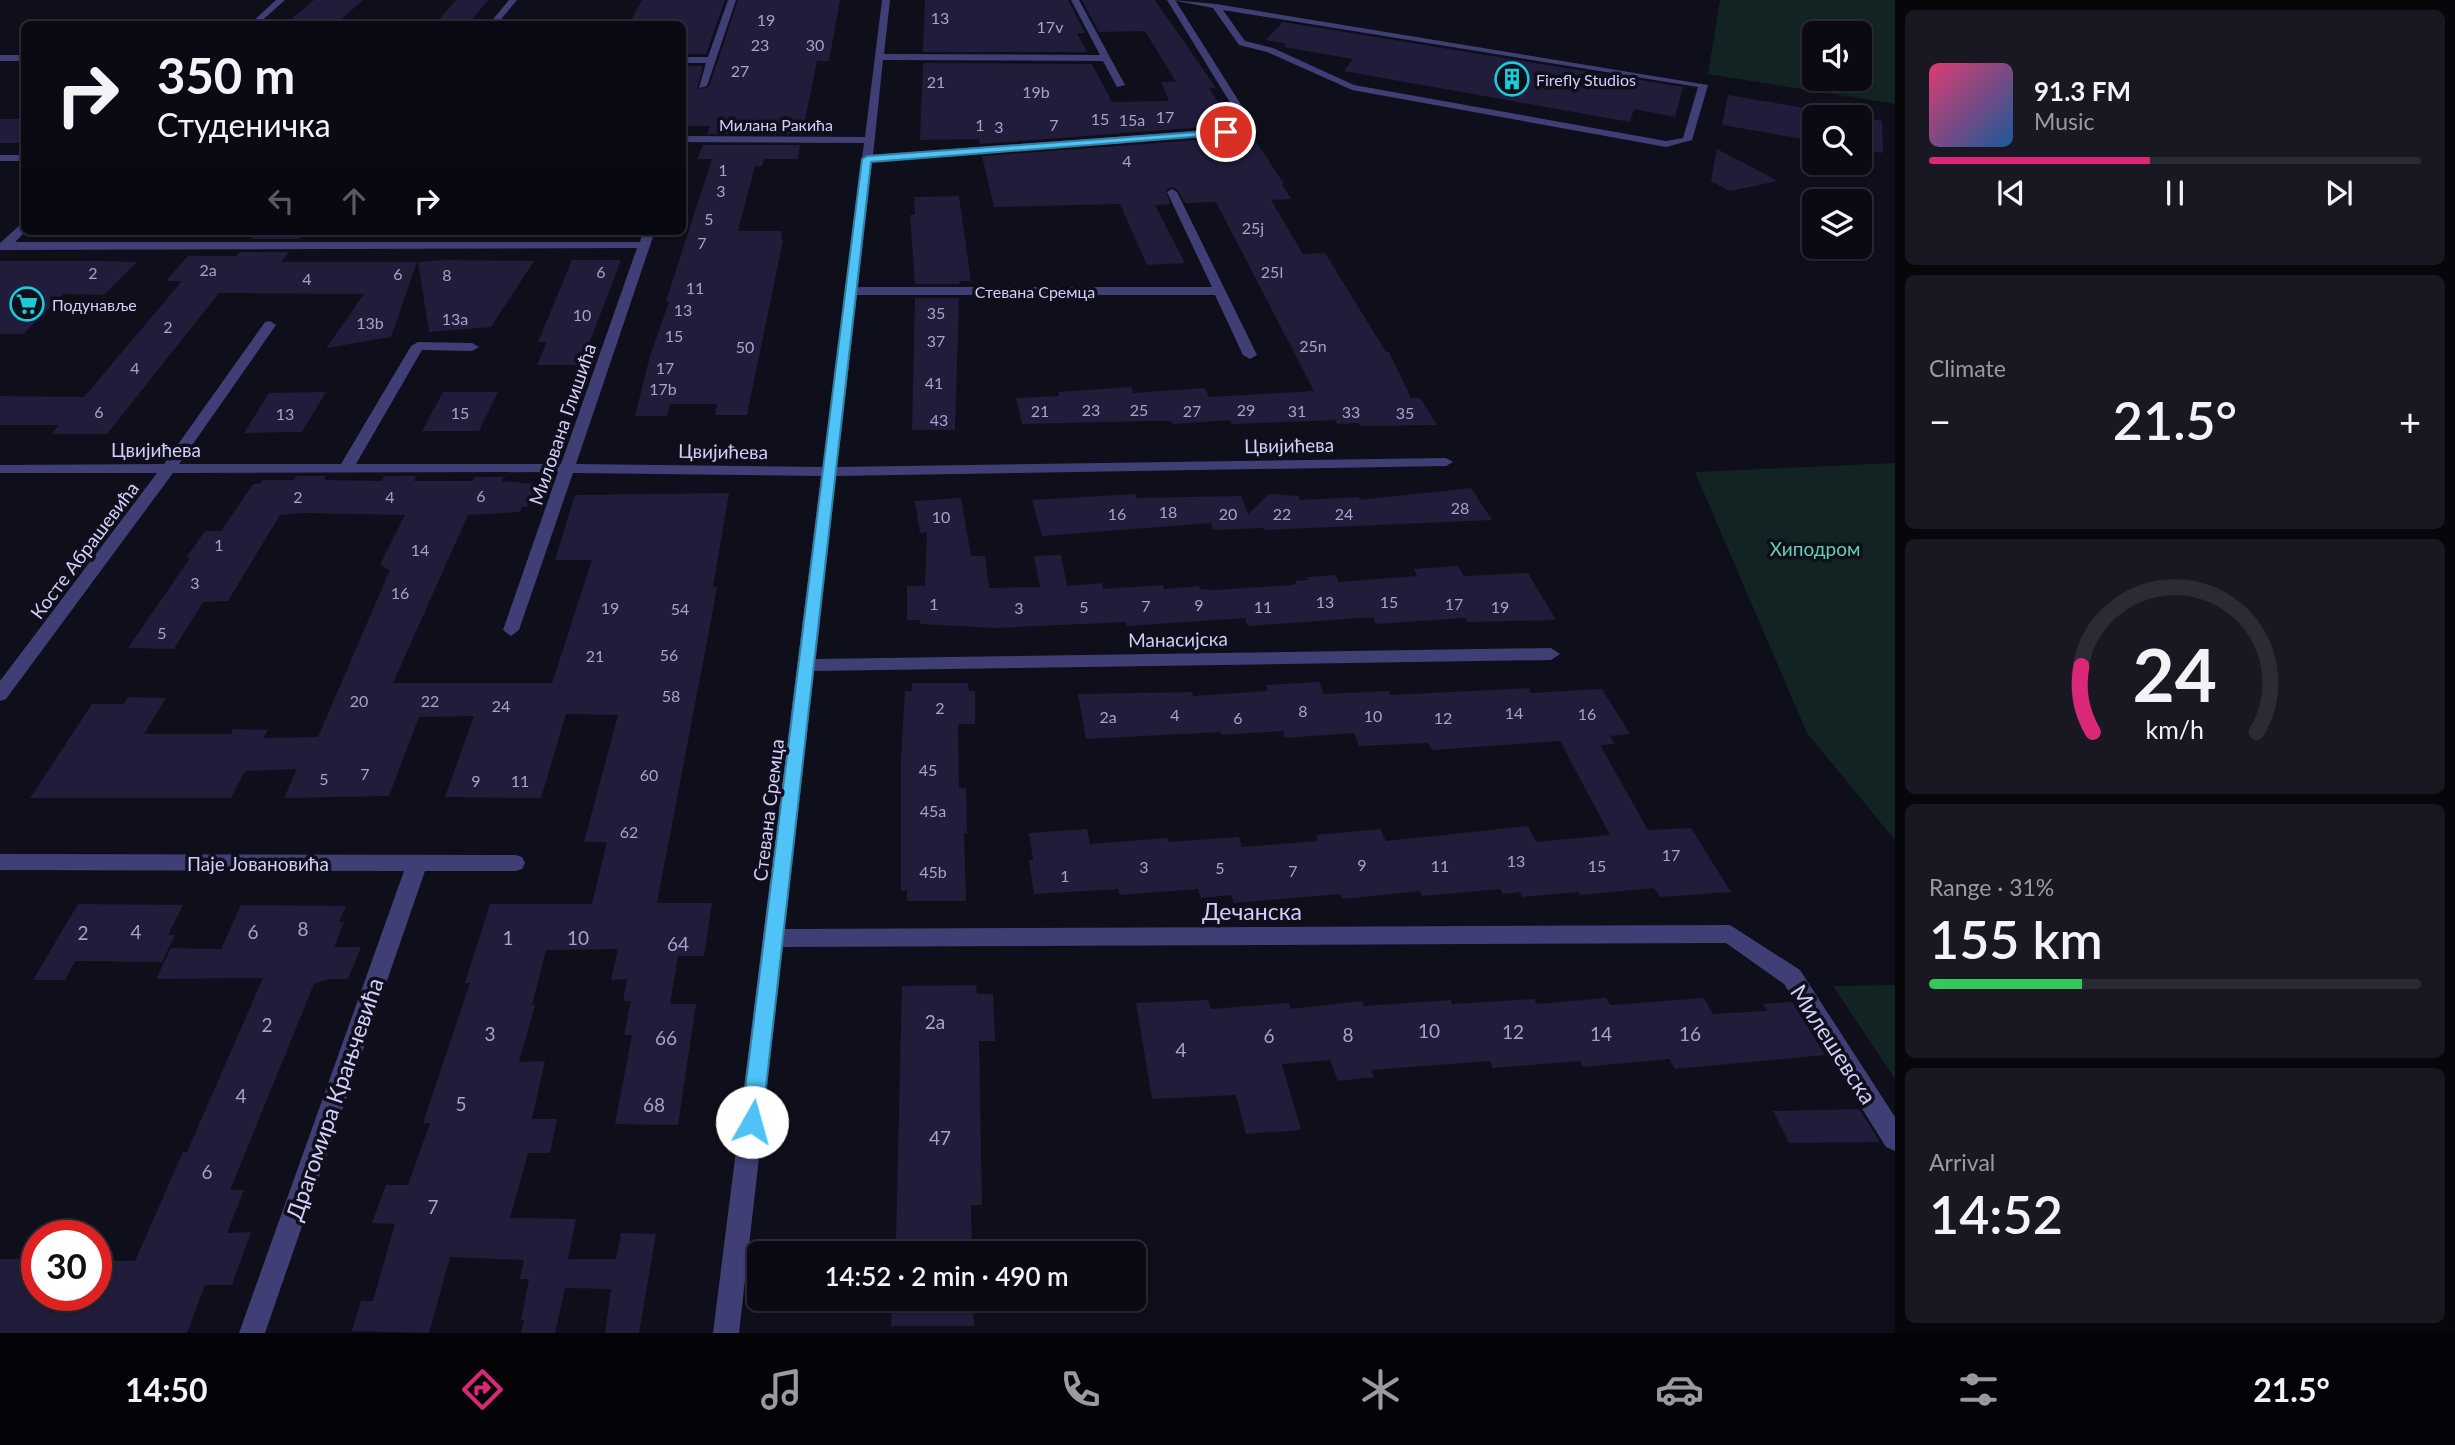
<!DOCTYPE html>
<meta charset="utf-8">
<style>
body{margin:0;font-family:Lato,sans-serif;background:#191822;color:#f1f3f6;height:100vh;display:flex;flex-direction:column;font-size:26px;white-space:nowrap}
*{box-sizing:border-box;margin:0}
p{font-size:23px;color:#9a9aa0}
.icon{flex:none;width:38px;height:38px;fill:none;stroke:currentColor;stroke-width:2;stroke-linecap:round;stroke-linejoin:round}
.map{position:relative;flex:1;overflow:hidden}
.details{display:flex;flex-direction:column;gap:10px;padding:10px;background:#06060b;width:560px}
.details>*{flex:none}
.guide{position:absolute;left:21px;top:21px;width:665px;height:214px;border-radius:10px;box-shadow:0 2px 5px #0004,0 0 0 2px #2b2b34;background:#0b0a14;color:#f1f3f6;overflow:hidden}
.tools{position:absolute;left:1802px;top:21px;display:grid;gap:14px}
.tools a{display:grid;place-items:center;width:70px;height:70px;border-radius:10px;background:#0b0a14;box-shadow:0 2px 5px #0004,0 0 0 2px #2b2b34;font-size:35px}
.speed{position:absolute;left:21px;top:1220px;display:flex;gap:14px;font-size:35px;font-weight:700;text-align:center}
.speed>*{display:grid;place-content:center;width:91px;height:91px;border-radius:50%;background:#0b0a14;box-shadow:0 2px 5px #0004,0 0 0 2px #2b2b34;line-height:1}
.speed .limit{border:10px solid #d22;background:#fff;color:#111}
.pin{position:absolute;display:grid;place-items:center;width:60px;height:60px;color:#fff;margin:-30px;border:4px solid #fff;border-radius:50%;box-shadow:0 2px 7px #0007}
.me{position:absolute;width:77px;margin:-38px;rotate:7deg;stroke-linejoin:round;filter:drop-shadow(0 0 5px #0008)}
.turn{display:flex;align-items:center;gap:24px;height:147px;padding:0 21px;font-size:32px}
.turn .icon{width:91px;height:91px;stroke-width:2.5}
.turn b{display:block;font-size:49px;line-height:60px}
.lanes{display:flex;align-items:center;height:66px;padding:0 21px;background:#0003;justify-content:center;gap:35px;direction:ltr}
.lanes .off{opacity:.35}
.big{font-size:52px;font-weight:600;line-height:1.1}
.details .widget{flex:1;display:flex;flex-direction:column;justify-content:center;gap:10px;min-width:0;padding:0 24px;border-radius:10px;background:#191822}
.details .dial{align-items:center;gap:0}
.dial svg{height:182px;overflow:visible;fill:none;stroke:#2b2b34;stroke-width:7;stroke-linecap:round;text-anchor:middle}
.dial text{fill:#f1f3f6;stroke:none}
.song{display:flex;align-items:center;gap:21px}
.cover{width:84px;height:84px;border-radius:10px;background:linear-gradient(135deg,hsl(340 70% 55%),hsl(210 70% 35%))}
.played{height:7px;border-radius:4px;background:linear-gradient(90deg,#db2777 45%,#2b2b34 45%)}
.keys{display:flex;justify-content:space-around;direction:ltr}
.heat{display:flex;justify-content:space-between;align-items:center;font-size:38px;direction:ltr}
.charge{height:10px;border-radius:5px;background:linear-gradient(90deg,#34c759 31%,#2b2b34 0)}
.trip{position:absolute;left:747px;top:1241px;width:399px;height:70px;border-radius:10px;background:#0b0a14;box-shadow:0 2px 5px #0004,0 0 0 2px #2b2b34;font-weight:600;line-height:70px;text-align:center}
.dock{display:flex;height:112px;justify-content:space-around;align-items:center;background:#040408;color:#9a9aa0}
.dock .icon{width:49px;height:49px}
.dock .active{color:#db2777}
.dock b{font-size:32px;color:#f1f3f6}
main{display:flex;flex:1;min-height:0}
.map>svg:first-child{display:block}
</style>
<main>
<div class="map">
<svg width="1895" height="1333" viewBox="0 0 1895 1333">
<rect width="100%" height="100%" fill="#0f0e1b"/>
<!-- green -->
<path fill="#112423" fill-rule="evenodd" d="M1720 0H1895V104L1708 74ZM1815 33H1860V79H1815Z
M1895 463V840L1807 733 1695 472Z
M1895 985V1079L1833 986Z"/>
<!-- building -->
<path fill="#211c3a" d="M314 0H363L336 24H285Z
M456 0H488L468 24H435Z
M642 0H725L706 54H682V24H629Z
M738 0H840L829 61H817L802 134H707L710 126H682V66H703L697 89 709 87Z
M925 0H1068L1085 33H1077L1087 52H923Z
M1082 0H1155L1216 88H1209L1232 125 980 144 979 139 920 140 923 63 1092 64 1112 102 1169 101 1161 82H1176L1145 31 1099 32Z
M1283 22 1683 87 1675 117 1634 109 1630 122 1344 71 1353 59 1284 47 1286 44 1266 40Z
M1728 95 1882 121 1883 153 1860 149V117H1815V141L1722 125Z
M0 119H24V143H0Z
M1239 137 1241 140H1255L1284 184H1282L1291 199 1271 200 1303 254 1325 253 1386 352H1389L1411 398H1420L1437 425 1360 426 1358 423 1337 424 1335 420 1232 424 1230 420 1173 424 1172 421H1148L1022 424 1016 398 1059 396 1058 392 1131 387 1133 393 1205 388 1209 397 1314 391 1216 202 1185 203 1178 190 1173 187 1166 190 1170 204 1155 205 1185 263 1147 265 1120 204 994 207 982 156Z
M703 145H800L798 159H764L762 166H755L738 231H782L781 240H783L747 415H715L717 404H670L667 416H635L650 356 669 302 666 301 712 159H697Z
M1717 149 1778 181 1730 191 1711 181Z
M959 196 971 281H960L959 284H915L910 215H915L914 197Z
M258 231H306L299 239H251Z
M240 252H289L281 262H417L391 337 326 348 364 294 219 293 107 434H52L59 425H0V396L84 397 182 281H166L188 256H236Z
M445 260 534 261 491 327 429 332 418 262Z
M572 260H621L581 365H537L547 342H538Z
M0 261H102L137 262 104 295 64 294 23 334H0Z
M915 298H959L955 430H912Z
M326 392 302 432 244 433 269 393Z
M443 392H498L479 431H422Z
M296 476H326L324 480 382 481 384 476H416L414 481H473L475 477H503L502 481 536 484 527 507H522L520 512 468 515 393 683H552L592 560H555L575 495 729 493 713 587H717L712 615 657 903H712L704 956H678L670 1004H696L678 1125 615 1124 632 1035H624L631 1001H623L627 979 611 980 618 949 546 950 532 1005H535L519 1062 545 1061 532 1119H557L550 1153H528L510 1218 576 1219 568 1259H616L621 1233 656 1234 639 1333H605L611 1289 565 1288 555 1333H521L524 1320H521L529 1279H520L524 1260 450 1257 429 1333 352 1331 361 1301H373L395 1224 372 1223 386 1185H408L430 1123H423L470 983H465L490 904H592L607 842H584L618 715 566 714 541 798 445 797 474 716 419 717 389 796 284 798 297 769 245 771 231 798H30L92 704H124L128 697 166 698 144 734H231L233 729 268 730 263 738 318 737 390 570 380 565 405 515 303 513 280 515 228 601 203 602 174 649 128 648 190 558H186L205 531H221L253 484H260L263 480H294Z
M1471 488 1492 520 1265 530 1263 528 1213 530 1211 523 1042 536 1032 500 1135 494 1136 498 1241 496 1248 514 1269 494 1298 496 1300 500 1359 497 1360 500Z
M961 498 971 556H985L989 588 1040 587 1034 556 1061 555 1067 586 1102 583 1103 589 1163 585 1164 589 1199 586 1200 589 1214 590 1293 585 1297 583 1295 581 1308 580 1307 577 1336 575 1339 582 1417 576 1414 569 1458 566 1464 576 1528 573 1556 620 1467 622 1465 618 1376 624 1373 617 1248 626 1245 618 1127 626 1126 622 996 628 920 624V620H907V586H925L927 532 920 533 915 501Z
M1319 682 1324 694 1389 691 1391 695 1529 688 1531 693 1602 689 1630 734 1610 736 1615 744 1600 745 1648 830 1691 828 1731 892 1660 897 1654 888 1580 895 1578 892 1522 897 1520 892 1503 894 1500 889 1422 896 1420 891 1342 899 1340 894 1234 903 1231 895 1201 898 1198 889 1120 895 1118 889 1034 894 1029 860H1033L1029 833 1087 829 1090 844 1167 838 1168 842 1239 837 1242 847 1318 841 1316 835 1380 829 1386 841 1528 826 1536 842 1610 835 1560 741 1432 750 1428 743 1359 746 1354 733 1285 738 1283 731 1221 735V732L1086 739 1078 694 1192 692 1193 696 1268 691 1266 685Z
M912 683H968L969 691H975V724H959L958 727 959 788H966L967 833H964L966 901H907V890L901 891V760L905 691H912Z
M78 904 183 905 168 935H175L162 962 75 961 65 980H33Z
M241 905 346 906 339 922H344L334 947H361L348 979H328L314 984 230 1190H244L227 1233 251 1232 232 1285H205L187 1333H0V1259H37V1295H96V1261H135L183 1152H187L263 978 156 979 171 948 221 949Z
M976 985 977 994H993L995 1041H979L982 1205H971L972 1253H893V1241H896L902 986Z
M1606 998 1610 1005 1704 998 1713 1014 1767 1011 1763 1004 1792 1002 1825 1055 1675 1069 1669 1059 1583 1067 1580 1061 1493 1068 1490 1061 1371 1070 1374 1077 1338 1081 1330 1060 1282 1064 1301 1130 1246 1134 1236 1095 1152 1099 1136 1003 1208 1000 1211 1009 1289 1003 1291 1009 1362 1001 1364 1006 1451 1000 1452 1004 1534 999 1537 1004Z
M1859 1109 1880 1142 1789 1143 1773 1111Z
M892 1298H973L974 1326H891Z"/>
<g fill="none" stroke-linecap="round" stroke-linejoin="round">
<!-- service -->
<path fill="#3f3e75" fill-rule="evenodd" d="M1172 0 1216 4 1708 85 1692 140 1666 147 1352 90 1267 52 1239 45 1213 8ZM1223 10 1698 87 1683 138 1666 141 1354 85 1273 48 1245 41Z"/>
<!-- minor -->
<path fill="#3f3e75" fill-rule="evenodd" d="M276 0H285L258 24H250Z
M509 0H517L497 24H489Z
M728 0H736L707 86 699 88 706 63H682V57H708Z
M882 0H890L884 54 1100 55 1071 0H1079L1125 85 1117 87 1103 61 883 60 873 155 1245 127 1167 0H1175L1257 130 1252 133 872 162 858 287H1212L1167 192 1172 189 1177 192 1257 355 1250 359 1243 355 1215 295H857L837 467 1446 458 1453 462 1446 466 836 476 816 659 1551 648 1560 654 1551 660 814 671 785 929 1730 925 1800 970 1895 1117V1151L1886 1147 1784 984 1726 943 783 947 739 1333H713L821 476 573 473 519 630 511 636 503 630 558 472 173 473 6 699 0 701V681L157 473H0V465L164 464 265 322 270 321 276 325 179 464H341L411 346 418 342 472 343 479 347 472 351 422 350 356 464H561L637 248 0 250V243L20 225 24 224 26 231 15 242H640L643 231H655L576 464 823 467 864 143 682 142V136L865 137Z
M0 55H24V61H0Z
M0 155H24V161H0Z
M0 854 515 855 522 857 525 863 522 869 515 871H425L265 1333H239L404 871 0 870Z"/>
</g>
<!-- route -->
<path fill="#4fc3f7" stroke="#337fa1" stroke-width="2" d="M1226 130H1229V134L871 162 762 1122 759 1130 752 1133 744 1130 741 1122 862 159 867 156Z"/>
<!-- icons -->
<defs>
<symbol id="building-ring" viewBox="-11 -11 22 22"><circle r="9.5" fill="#0f0e1b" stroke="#1bcbd8" stroke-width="1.5"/><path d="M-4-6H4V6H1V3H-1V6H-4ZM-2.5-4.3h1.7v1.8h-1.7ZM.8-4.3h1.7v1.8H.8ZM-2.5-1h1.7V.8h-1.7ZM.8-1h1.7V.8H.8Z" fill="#1bcbd8"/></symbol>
<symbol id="supermarket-ring" viewBox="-11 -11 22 22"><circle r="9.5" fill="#0f0e1b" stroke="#1bcbd8" stroke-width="1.5"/><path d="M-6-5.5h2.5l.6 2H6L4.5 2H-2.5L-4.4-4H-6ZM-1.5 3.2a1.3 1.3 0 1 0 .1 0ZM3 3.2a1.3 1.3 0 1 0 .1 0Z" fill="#1bcbd8"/></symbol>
</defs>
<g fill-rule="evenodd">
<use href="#building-ring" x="1493" y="60" width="38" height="38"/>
<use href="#supermarket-ring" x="8" y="285" width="38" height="38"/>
</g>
<g text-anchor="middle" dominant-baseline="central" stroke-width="7" stroke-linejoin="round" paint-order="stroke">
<!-- number labels -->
<g font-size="16" fill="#a6a2c9">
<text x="940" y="17">13</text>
<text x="766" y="19">19</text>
<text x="1050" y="26">17v</text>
<text x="760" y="44">23</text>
<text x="815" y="44">30</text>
<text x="740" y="70">27</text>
<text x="936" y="81">21</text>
<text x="1036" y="91">19b</text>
<text x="1165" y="116">17</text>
<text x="1100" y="118">15</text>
<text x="1132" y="119">15a</text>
<text x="980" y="124">1</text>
<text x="1054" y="124">7</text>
<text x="999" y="126">3</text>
<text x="1127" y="160">4</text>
<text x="723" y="169">1</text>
<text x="721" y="190">3</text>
<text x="709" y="218">5</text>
<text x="1253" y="227">25j</text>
<text x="702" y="242">7</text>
<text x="208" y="269">2a</text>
<text x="601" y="271">6</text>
<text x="1272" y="271">25l</text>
<text x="93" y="272">2</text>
<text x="398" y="273">6</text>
<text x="447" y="274">8</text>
<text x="307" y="278">4</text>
<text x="695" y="287">11</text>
<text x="683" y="309">13</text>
<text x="936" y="312">35</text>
<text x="582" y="314">10</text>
<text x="455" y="318">13a</text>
<text x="370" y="322">13b</text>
<text x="168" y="326">2</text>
<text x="674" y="335">15</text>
<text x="936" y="340">37</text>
<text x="1313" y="345">25n</text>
<text x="745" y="346">50</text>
<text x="135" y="367">4</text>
<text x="665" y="367">17</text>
<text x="934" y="382">41</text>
<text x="663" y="388">17b</text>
<text x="1091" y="409">23</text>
<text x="1139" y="409">25</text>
<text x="1246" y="409">29</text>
<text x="1040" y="410">21</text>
<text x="1192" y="410">27</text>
<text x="1297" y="410">31</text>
<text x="99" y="411">6</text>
<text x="1351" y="411">33</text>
<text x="460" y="412">15</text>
<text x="1405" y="412">35</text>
<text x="285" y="413">13</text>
<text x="939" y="419">43</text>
<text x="481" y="495">6</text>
<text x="298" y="496">2</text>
<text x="390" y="496">4</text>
<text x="1460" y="507">28</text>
<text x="1168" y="511">18</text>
<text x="1117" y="513">16</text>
<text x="1228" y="513">20</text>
<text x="1282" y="513">22</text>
<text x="1344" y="513">24</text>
<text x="941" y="516">10</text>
<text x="219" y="544">1</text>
<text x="420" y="549">14</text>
<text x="195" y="582">3</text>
<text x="400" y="592">16</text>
<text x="1325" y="601">13</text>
<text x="1389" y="601">15</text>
<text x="934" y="603">1</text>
<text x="1454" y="603">17</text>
<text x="1199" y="604">9</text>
<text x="1146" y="605">7</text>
<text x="1084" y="606">5</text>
<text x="1263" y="606">11</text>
<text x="1500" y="606">19</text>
<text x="610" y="607">19</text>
<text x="1019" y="607">3</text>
<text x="680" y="608">54</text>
<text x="162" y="632">5</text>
<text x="669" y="654">56</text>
<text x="595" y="655">21</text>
<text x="671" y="695">58</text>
<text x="359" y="700">20</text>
<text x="430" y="700">22</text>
<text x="501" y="705">24</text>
<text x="940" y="707">2</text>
<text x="1303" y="710">8</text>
<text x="1514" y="712">14</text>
<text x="1587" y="713">16</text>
<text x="1175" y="714">4</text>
<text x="1373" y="715">10</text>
<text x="1108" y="716">2a</text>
<text x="1238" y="717">6</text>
<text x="1443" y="717">12</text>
<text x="928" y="769">45</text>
<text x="365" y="773">7</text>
<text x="649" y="774">60</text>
<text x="324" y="778">5</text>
<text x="476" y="780">9</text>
<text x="520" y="780">11</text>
<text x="933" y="810">45a</text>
<text x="629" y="831">62</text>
<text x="1671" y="854">17</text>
<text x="1516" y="860">13</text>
<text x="1362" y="864">9</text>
<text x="1440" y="865">11</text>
<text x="1597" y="865">15</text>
<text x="1144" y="866">3</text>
<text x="1220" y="867">5</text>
<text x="1293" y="870">7</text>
<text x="933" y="871">45b</text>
<text x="1065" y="875">1</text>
</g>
<!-- far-poi labels -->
<g font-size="16" fill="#d2cef9" stroke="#0f0e1b" text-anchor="start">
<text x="1536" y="79">Firefly Studios</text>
<text x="52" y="304">Подунавље</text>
</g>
<!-- far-street labels -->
<g font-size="16" fill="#d2cef9" stroke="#0f0e1b">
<text x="776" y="124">Милана Ракића</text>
<text x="1035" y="291">Стевана Сремца</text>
</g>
<!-- street labels -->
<g font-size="19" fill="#d2cef9" stroke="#0f0e1b">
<text transform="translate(562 424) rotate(-71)">Милована Глишића</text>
<text transform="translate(1289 445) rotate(-1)">Цвијићева</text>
<text x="156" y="449">Цвијићева</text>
<text transform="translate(723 451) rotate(1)">Цвијићева</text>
<text transform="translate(84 550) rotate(-53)">Косте Абрашевића</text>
<text transform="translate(1178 639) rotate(-1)">Манасијска</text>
<text transform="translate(768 810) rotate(-83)">Стевана Сремца</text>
<text x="258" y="863">Паје Јовановића</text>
</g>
<!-- park labels -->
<g font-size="19" fill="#64cfb1" stroke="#0f0e1b">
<text x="1815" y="548">Хиподром</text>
</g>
<!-- near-number labels -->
<g font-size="19" fill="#a6a2c9">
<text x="303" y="928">8</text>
<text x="136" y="931">4</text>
<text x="253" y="931">6</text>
<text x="83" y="932">2</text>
<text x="508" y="937">1</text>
<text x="578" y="937">10</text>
<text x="678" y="943">64</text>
<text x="935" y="1021">2a</text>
<text x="267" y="1024">2</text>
<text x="1429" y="1030">10</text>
<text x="1513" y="1031">12</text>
<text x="490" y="1033">3</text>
<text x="1601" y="1033">14</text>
<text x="1690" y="1033">16</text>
<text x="1348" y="1034">8</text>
<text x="1269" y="1035">6</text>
<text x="666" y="1037">66</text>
<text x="1181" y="1049">4</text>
<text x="241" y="1095">4</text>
<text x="461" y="1103">5</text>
<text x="654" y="1104">68</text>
<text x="940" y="1137">47</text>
<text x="207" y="1171">6</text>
<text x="433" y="1206">7</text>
</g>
<!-- near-street labels -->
<g font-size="23" fill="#d2cef9" stroke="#0f0e1b">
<text x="1252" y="911">Дечанска</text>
<text transform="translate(1834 1044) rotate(57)">Милешевска</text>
<text transform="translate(334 1099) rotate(-71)">Драгомира Крањчевића</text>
</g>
</g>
</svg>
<div class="tools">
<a><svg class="icon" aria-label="sound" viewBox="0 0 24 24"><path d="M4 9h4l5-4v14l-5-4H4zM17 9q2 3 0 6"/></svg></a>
<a><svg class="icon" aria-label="search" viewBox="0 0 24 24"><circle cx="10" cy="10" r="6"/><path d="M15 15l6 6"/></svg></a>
<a><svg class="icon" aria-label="layers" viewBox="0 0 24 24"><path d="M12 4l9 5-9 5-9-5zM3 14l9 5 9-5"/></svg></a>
</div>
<div class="speed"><div class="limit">30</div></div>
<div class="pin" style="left:1226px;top:132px;background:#d93025"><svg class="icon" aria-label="arrive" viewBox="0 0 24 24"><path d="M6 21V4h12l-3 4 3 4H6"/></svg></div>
<svg class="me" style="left:752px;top:1122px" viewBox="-20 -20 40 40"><circle r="19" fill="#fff"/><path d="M0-13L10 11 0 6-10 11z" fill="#4fc3f7"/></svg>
<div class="trip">14:52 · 2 min · 490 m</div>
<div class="guide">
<div class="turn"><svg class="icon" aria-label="right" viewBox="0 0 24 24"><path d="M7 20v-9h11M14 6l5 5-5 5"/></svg><div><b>350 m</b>Студеничка</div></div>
<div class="lanes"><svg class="icon off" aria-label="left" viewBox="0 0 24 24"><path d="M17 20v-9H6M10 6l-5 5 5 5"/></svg><svg class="icon off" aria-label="ahead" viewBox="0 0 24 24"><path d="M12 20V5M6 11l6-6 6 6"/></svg><svg class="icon" aria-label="right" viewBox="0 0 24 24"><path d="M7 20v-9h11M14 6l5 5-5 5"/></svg></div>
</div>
</div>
<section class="details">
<div class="widget">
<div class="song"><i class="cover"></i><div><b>91.3 FM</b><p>Music</p></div></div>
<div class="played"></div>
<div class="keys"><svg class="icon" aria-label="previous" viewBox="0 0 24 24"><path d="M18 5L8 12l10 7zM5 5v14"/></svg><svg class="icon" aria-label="pause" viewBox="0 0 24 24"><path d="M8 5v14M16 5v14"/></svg><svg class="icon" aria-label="next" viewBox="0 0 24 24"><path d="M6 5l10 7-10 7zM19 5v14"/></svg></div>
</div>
<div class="widget"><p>Climate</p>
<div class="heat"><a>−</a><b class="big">21.5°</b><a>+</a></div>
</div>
<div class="widget dial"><svg viewBox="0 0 100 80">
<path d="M14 69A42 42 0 1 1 86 69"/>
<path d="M14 69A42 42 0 0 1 9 40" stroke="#db2777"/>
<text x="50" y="56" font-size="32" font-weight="700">24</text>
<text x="50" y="72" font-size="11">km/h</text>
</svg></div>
<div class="widget"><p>Range · 31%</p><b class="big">155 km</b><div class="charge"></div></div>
<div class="widget"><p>Arrival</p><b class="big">14:52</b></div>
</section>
</main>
<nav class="dock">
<b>14:50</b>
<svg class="icon active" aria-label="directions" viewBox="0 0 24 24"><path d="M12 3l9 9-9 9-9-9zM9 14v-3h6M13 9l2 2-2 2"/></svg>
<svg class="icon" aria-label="music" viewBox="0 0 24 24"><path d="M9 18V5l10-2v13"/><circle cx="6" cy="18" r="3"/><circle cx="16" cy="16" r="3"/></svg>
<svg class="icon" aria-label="phone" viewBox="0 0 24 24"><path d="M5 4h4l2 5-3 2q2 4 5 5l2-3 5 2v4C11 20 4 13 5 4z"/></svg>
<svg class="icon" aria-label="climate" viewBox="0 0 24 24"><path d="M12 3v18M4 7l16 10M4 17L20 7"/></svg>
<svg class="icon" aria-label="car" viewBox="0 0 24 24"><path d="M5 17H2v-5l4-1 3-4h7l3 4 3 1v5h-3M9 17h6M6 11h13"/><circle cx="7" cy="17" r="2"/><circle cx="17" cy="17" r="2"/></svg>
<svg class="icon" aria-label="filters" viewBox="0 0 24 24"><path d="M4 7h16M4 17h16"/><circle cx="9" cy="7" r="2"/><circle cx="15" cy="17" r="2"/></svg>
<b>21.5°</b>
</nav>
